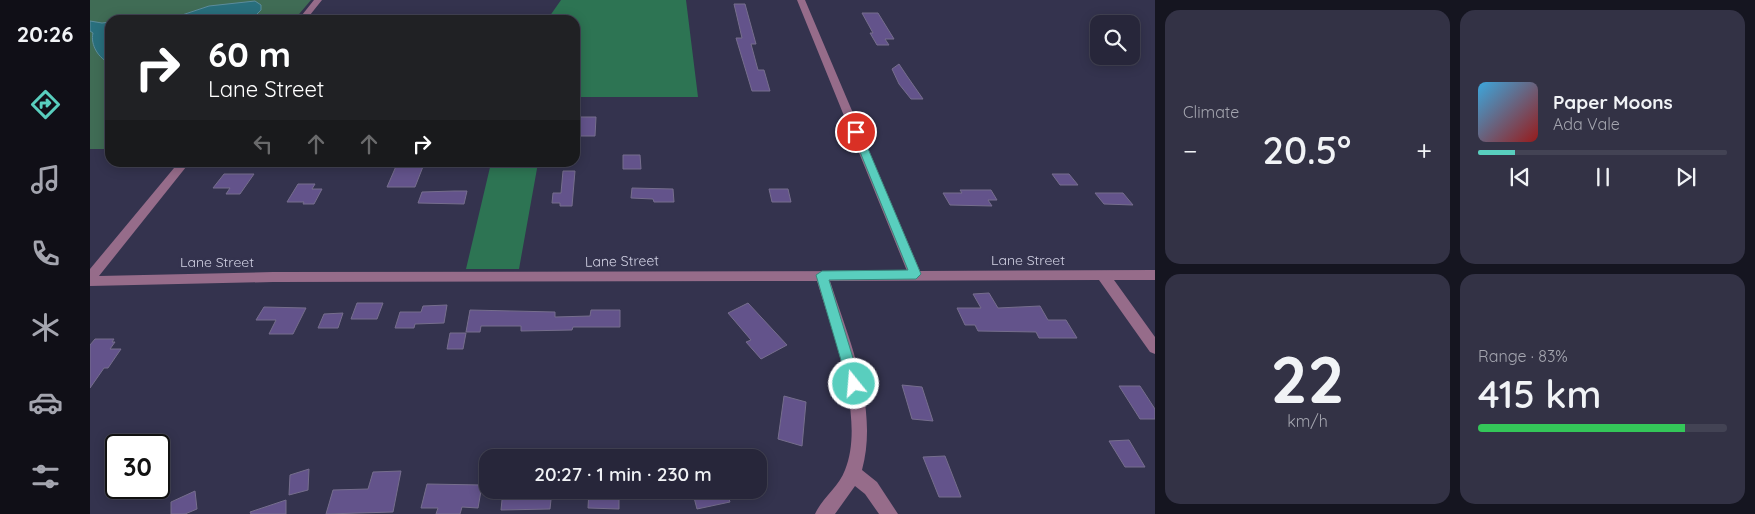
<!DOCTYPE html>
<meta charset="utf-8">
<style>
body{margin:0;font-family:Quicksand,sans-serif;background:#333245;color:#f1f3f6;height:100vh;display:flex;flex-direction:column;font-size:19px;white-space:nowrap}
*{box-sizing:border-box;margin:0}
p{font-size:16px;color:#a4a5af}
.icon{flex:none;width:28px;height:28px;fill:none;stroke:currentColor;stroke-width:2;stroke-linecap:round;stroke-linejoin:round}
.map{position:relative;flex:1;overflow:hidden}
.panel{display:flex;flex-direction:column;gap:10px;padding:10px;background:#151520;width:600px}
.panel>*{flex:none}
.hud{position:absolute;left:15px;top:15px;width:475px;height:152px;border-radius:15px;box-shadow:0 2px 12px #0003,0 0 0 1px #434354;background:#202124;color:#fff;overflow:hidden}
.fabs{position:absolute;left:1000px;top:15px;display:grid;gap:10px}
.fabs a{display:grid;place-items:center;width:50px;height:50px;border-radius:10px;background:#27263a;box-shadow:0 2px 12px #0003,0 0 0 1px #434354;font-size:25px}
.speed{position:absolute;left:15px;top:434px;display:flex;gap:10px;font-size:25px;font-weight:700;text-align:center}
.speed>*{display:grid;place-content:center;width:65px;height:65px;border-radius:50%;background:#27263a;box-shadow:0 2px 12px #0003,0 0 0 1px #434354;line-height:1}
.speed .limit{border:2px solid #111;border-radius:8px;background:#fff;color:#111}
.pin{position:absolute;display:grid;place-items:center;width:42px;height:42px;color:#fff;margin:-21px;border:2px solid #fff;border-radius:50%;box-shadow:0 1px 5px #0007}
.me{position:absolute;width:55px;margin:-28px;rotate:343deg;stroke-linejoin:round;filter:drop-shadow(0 0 4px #0008)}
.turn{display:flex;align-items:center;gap:18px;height:105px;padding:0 20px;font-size:22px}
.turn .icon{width:65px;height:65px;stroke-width:2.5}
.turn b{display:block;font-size:35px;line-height:42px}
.lanes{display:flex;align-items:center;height:48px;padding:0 20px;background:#0003;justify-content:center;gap:25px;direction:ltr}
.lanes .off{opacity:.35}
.big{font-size:38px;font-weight:600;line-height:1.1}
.panel .tile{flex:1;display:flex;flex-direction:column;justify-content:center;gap:8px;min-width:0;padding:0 18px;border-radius:15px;background:#333245}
.panel .dial{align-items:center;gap:0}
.dial b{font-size:65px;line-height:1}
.song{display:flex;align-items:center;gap:15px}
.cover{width:60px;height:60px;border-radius:8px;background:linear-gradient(135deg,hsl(200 70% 55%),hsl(0 70% 35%))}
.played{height:5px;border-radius:2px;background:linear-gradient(90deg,#59cebe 15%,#434354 15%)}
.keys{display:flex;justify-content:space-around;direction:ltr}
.heat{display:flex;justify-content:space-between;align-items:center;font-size:28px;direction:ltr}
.charge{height:8px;border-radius:4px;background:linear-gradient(90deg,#34c759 83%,#434354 0)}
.panel .tiles{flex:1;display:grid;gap:10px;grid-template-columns:repeat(2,1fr)}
.trip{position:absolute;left:389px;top:449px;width:288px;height:50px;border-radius:15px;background:#27263a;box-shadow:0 2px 12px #0003,0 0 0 1px #434354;font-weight:600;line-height:50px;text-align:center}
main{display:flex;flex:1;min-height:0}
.tab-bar{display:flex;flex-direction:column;width:90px;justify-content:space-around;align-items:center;background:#100f17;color:#a4a5af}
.tab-bar .icon{width:35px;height:35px}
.tab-bar .selected{color:#59cebe}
.tab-bar b{font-size:22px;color:#f1f3f6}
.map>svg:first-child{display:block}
</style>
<main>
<nav class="tab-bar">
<b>20:26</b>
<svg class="icon selected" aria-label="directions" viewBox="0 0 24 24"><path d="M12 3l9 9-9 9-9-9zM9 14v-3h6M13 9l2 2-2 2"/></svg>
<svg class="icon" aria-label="music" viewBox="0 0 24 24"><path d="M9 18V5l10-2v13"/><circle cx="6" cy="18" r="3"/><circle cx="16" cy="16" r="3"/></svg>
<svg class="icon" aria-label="phone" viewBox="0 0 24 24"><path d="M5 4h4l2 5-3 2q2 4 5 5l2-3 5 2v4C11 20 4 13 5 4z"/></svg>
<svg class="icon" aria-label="climate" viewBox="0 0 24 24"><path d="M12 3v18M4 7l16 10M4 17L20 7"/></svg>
<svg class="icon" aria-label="car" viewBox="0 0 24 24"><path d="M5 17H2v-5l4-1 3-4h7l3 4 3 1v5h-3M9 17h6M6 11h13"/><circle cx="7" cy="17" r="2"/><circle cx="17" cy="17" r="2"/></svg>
<svg class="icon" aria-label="filters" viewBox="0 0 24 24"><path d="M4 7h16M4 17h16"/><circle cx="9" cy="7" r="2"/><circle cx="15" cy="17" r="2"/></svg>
</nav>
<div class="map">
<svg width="1065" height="514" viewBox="0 0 1065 514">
<rect width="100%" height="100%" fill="#34334e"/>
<!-- green -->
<path fill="#406c55" d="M0 0H221L204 20H20V149H0Z"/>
<!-- forest -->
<path fill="#2d7453" d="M471 0H596L608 97H485V20H457Z
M401 163H448L429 269H376Z"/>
<!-- water -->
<path fill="#296f7d" stroke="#5b8c9c" d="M165 1 171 5V10L166 15 153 20H77L119 6Z
M0 21 12 23 20 22V63C9 59 0 45 3 33L0 31Z"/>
<!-- building -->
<path fill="#63538b" stroke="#766e8d" d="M644 4H655L666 44H661L668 70H674L680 91H662L646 38H652Z
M772 13H788L804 39H795L799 45H787L780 33H783Z
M809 64 817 76 833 99H821L809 84 802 69Z
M490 117H506L505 136H488Z
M533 155H550L551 169H533Z
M307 164H334L325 187H297Z
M473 171H485L482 206H470V203H462L463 193H471Z
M134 174H164L150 194H136L140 188H123Z
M962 174H979L988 185H970Z
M208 184H225L222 189H232L224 204H213L214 202H197Z
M542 188 583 189 584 202H564L563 199 541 198Z
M679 189H698L701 202H682Z
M870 190H901L907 200H898L902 206 860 205 853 193H872Z
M364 191H377L374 204 328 203 332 192Z
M1005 193H1033L1043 205 1014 204Z
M899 293 908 308 950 306 958 320H976L987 338H949L946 332 888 331 885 325H875L867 308H891L883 294Z
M267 303H293L287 319H261Z
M658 303 697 345 671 359 656 342 661 340 638 313Z
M357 305 354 323 325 324 324 328H305L310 312H331L333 306Z
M174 307 216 308 203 334H179L186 320H166Z
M380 310 465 312V317L500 316 501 310H530V327H483L482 330 431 331V326H391L390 332H376Z
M253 313 248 328H228L234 314Z
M360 333H376L373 349H357Z
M5 339H24L22 342H25L20 349H31L18 368H14L0 388V345Z
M812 385 832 387 843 421 822 419Z
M1029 386H1050L1065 409V419H1050Z
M694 396 716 402 712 446 688 439Z
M1039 440 1055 467H1035L1019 441Z
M855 456 871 497H849L833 457Z
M219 469 218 490 199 495 200 475Z
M311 471 303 512 236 514 243 490 278 489 283 472Z
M337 484 392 485 388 508 372 507 370 514H346L348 508H331Z
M413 490H462L460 509 411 510Z
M499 490H529V509L498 508Z
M602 490H636L640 502 607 509Z
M105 491 107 509 95 514H81V502Z
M196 500V514H161L160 512Z"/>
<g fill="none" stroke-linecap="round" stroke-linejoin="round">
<!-- minor -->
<path fill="#966c8a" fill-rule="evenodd" d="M224 0H232L216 20H208Z
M707 0H715L830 271 1065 270V280H1024L1065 337V354L1060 352 1009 280 740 281C759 340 789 407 772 470L787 482 808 514H789L775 494 765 486 745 514H725C732 498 749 487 755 470 776 419 742 331 727 281L183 282 0 286V269L89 162H100L9 276 183 272 817 271Z"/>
</g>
<!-- route -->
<path fill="#59cebe" stroke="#3a867c" d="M763 130H769L771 132 831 274 826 279 739 280 771 384 769 388 764 390 760 388 758 384 726 275 732 271 818 270 762 132Z"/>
<g text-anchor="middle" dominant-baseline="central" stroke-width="5" stroke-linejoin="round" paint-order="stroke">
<!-- street labels -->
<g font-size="14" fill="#d1d1e3" stroke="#34334e">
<text x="938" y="260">Lane Street</text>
<text transform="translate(532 261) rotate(-1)">Lane Street</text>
<text x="127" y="262">Lane Street</text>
</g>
</g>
</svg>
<div class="fabs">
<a><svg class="icon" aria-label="search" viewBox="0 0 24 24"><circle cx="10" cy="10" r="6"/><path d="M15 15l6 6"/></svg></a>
</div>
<div class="speed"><div class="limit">30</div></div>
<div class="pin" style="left:766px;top:132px;background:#d93025"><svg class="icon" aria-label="arrive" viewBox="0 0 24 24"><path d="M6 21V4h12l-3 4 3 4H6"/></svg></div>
<svg class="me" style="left:764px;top:384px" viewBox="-20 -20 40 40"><circle r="17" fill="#59cebe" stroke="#fff" stroke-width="3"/><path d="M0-11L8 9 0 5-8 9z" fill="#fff"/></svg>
<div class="trip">20:27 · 1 min · 230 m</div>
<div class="hud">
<div class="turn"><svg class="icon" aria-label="right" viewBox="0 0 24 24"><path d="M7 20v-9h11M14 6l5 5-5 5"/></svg><div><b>60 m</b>Lane Street</div></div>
<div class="lanes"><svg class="icon off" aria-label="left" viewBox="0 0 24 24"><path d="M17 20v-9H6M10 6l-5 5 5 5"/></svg><svg class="icon off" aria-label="ahead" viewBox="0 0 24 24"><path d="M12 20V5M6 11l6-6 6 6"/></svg><svg class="icon off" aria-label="ahead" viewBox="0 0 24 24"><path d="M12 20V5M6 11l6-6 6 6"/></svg><svg class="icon" aria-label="right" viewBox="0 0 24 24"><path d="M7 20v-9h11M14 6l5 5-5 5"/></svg></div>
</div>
</div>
<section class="panel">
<div class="tiles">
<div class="tile"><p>Climate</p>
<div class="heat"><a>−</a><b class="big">20.5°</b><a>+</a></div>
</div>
<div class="tile">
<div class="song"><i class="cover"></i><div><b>Paper Moons</b><p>Ada Vale</p></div></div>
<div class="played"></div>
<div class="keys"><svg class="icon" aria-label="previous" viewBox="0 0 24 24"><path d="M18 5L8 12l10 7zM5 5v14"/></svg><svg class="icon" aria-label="pause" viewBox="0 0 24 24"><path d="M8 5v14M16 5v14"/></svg><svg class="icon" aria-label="next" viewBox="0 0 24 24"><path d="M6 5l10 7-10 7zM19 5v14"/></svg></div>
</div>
<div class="tile dial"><b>22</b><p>km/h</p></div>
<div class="tile"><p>Range · 83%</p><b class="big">415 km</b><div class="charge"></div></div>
</div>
</section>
</main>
